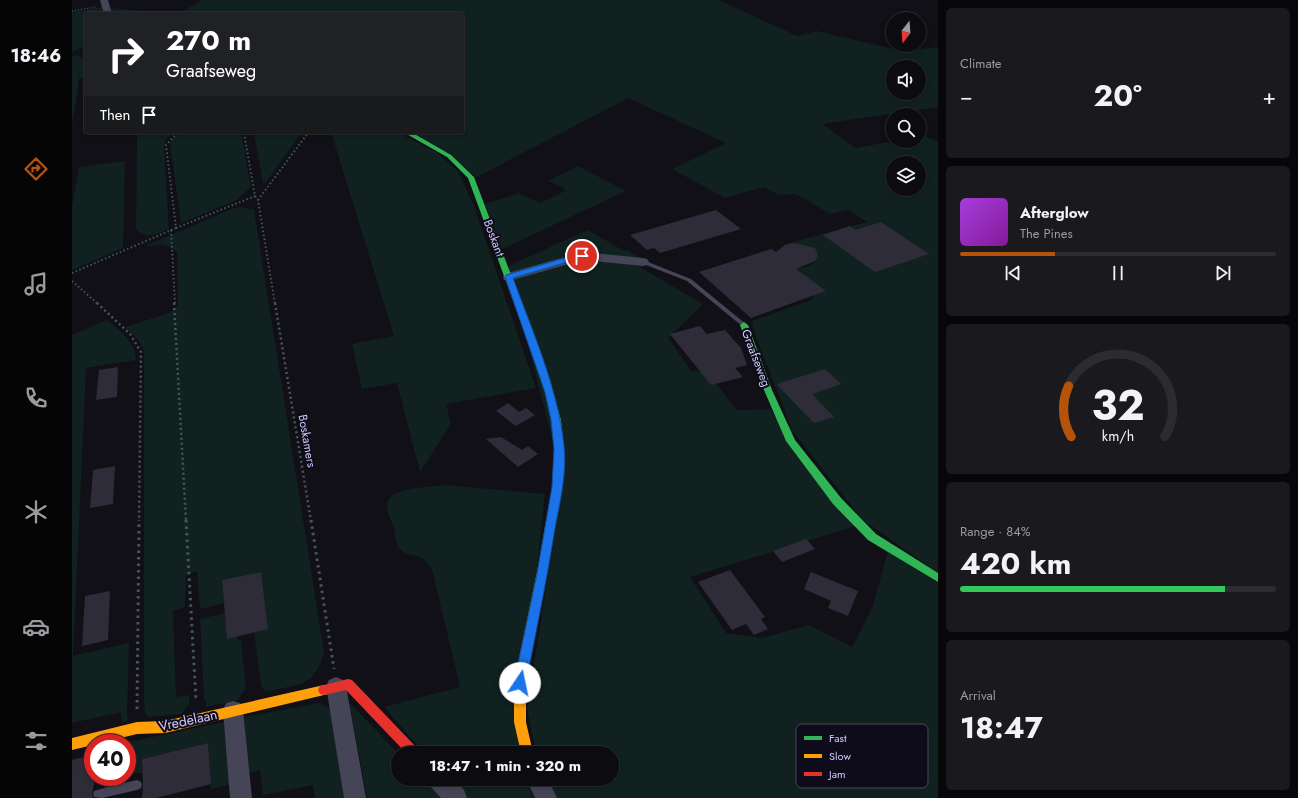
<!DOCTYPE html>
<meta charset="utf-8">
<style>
body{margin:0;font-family:Jost,sans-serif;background:#1a1a1e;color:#f1f3f6;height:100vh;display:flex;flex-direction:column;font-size:15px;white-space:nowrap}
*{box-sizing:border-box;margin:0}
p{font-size:13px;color:#9a9b9f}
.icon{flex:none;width:22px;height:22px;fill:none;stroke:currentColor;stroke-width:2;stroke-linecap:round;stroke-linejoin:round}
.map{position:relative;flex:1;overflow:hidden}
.details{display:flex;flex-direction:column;gap:8px;padding:8px;background:#070709;width:360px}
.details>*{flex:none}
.top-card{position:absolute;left:12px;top:12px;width:380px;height:122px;border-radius:4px;box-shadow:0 2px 6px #0003,0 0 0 1px #2c2c30;background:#202124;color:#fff;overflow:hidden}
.needle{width:26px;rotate:197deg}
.buttons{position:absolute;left:814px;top:12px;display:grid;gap:8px}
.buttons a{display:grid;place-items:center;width:40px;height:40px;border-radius:50%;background:#0c0c10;box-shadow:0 2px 6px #0003,0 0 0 1px #2c2c30;font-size:20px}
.speed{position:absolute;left:12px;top:734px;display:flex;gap:8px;font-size:20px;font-weight:700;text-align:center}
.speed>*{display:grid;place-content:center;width:52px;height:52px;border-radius:50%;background:#0c0c10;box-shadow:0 2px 6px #0003,0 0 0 1px #2c2c30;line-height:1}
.speed .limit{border:6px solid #d22;background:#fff;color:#111}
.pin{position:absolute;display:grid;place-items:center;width:34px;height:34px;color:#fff;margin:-17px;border:2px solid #fff;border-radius:50%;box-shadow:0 1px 4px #0007}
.me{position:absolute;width:44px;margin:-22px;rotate:11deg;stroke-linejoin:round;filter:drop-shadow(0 0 3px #0008)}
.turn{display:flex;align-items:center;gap:14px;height:84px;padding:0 16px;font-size:18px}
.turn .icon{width:52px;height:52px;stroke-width:2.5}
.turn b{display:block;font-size:28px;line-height:34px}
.then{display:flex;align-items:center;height:38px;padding:0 16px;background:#0003;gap:8px;font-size:15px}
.big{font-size:30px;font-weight:700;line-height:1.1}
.details .card{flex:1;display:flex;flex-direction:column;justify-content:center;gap:6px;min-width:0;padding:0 14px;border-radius:6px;background:#1a1a1e}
.details .dial{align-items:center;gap:0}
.dial svg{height:104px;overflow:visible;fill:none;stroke:#2c2c30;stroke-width:7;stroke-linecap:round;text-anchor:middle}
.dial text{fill:#f1f3f6;stroke:none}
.song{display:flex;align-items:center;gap:12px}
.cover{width:48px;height:48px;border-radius:6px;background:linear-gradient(135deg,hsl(280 70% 55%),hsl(290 70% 35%))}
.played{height:4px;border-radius:2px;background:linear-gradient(90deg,#b45309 30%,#2c2c30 30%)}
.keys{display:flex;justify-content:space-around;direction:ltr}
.heat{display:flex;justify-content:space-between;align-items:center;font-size:22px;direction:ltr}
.charge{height:6px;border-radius:3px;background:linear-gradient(90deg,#34c759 84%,#2c2c30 0)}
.trip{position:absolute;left:319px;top:746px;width:228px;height:40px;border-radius:20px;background:#0c0c10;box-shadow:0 2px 6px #0003,0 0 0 1px #2c2c30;font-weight:700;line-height:40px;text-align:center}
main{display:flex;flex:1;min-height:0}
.tabs{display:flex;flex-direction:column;width:72px;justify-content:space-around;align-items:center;background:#050506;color:#9a9b9f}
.tabs .icon{width:28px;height:28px}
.tabs .selected{color:#b45309}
.tabs b{font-size:18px;color:#f1f3f6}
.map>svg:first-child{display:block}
</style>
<main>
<nav class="tabs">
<b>18:46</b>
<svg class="icon selected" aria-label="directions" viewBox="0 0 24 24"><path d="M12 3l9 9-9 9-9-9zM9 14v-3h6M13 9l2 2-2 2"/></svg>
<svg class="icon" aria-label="music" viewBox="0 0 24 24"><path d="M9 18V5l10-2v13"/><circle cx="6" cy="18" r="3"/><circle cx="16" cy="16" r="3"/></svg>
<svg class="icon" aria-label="phone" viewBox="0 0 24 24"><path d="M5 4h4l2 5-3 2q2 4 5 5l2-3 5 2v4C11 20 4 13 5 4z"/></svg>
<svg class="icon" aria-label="climate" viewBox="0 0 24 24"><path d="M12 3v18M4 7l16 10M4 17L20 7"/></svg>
<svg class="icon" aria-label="car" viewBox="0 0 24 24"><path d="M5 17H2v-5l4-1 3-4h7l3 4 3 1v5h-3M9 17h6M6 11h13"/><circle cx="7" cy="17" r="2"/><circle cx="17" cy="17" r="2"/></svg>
<svg class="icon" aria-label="filters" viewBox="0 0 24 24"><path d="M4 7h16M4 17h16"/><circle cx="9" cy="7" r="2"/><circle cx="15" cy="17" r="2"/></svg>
</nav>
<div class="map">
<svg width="866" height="798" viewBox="0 0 866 798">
<rect width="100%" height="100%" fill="#101016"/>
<!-- green -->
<path fill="#102120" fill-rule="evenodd" d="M130 0H647L725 36 745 31 830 51 866 47V107L750 124 784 148 821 141H847V135H851L866 142V573L791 520 721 432 682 332 680 321 740 300 742 296 741 290 723 269 737 266 744 260V257L714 246 713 244 795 222 776 210 758 214 724 194 707 195 692 187 653 198 600 169 654 143 556 98 405 177 341 132H390V14H106ZM821 67H847V93H821ZM821 163H847V189H821Z
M31 7 32 14H14V46L0 52V12Z
M39 8 105 14H40Z
M5 55 14 59V78L7 79 0 125V57Z
M65 132H102L93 140 92 147 97 229C86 233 72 241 64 228Z
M108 132H169L179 187 165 200 109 223 98 144 99 140Z
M182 132H230L194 182 191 184Z
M259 132H325L364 152 386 171 402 206 464 388 374 404 379 424 348 472 325 383 290 389 280 344 322 336Z
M53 161 51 248 0 270V207L7 167Z
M506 166 554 191 430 249 413 204 447 193 468 203 493 191 490 187 476 181Z
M169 207 182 210 252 652C243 686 228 684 197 691L192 690 189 685 182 632 196 629 189 572 150 580 152 603 128 609 125 571 114 575 113 607 101 611 104 697 116 695 117 696V703L110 714 76 717 73 713 72 702V350L67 341 53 327 97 313 106 305 105 251 92 245 73 246 162 208Z
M516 230 552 251 555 250 569 258 561 263 631 304 596 338 620 372 634 369 664 410 698 409 784 526 618 577 654 633 690 638 737 625 780 647 800 608 816 552 866 583V798H484L475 779H540V753H464L455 708 491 482 436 266Z
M35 320C48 331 64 342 64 360L14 368 1 656 57 643 55 715 57 719 50 724 49 712 0 723V335Z
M374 485 473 494 445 753H352L312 707 388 687 360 569C348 549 338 560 328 549 323 544 323 532 321 525 318 519 314 511 315 504 318 486 361 487 374 485Z
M153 613 155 638 166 636V640H169L174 688 166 700 134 707V701L132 699 128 619Z
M277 702 326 753V779H357L374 798H295Z
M248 703 254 706 261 713 275 798H243L241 785 191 795 188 770 175 774 172 717Z
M152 722 160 784 139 789 136 743 70 759V773H61L56 768V742Z
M376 779H453L462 798H394Z"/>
<!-- building -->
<path fill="#2e2c39" d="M644 210 669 229 588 253 582 248 575 250 558 235Z
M809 222 857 254 803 272 751 235 778 226 783 230Z
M722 243 743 248 746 256 743 261 724 269 754 291 679 318 627 272 699 249 704 252 713 245Z
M628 326 635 334 653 330 669 348 675 365 663 368 671 377 639 385 598 334Z
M46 367 45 397 24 400 27 370Z
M753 369 769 384 740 394 762 417 742 423 707 387 705 384Z
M436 403 447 412 454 408 463 415 444 426 424 411Z
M429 437 450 450 456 446 466 454 446 467 414 439Z
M43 466 41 504 18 508 21 470Z
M734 539 743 549 710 562 701 551Z
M658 570 693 617 689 619 696 629 682 635 674 624 660 630 626 582Z
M189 572 196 629 155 639 150 580Z
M739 572 786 591 776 616 756 608 759 601 732 589Z
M38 591 36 640 10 646 13 596Z
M136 743 139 784 84 798H70L71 785 70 759Z
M21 755 22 784 20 794 21 798H0V760Z"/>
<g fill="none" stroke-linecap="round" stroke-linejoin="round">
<!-- path-far3 -->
<path stroke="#48545e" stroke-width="1.5" stroke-dasharray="1 2" stroke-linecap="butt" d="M0 11 24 7
M172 132V134
M104 134 106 132
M235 134 236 132"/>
<!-- path-far2 -->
<path stroke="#48545e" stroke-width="2" stroke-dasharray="1.5 2.5" stroke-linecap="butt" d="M172 133 183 196 186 200 203 304
M186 200 236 133
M104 228 183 196
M99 230 103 304
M0 273 104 228 94 145 105 133
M0 281 26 304"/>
<!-- path-far1 -->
<path stroke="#48545e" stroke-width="2.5" stroke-dasharray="2 3" stroke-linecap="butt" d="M25 303 58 334 69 352 67 521
M102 303 114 521
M203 303 239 521"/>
<!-- path -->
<path stroke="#48545e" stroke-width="3" stroke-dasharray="2.5 4" stroke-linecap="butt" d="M114 520 124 701
M239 520 262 669
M65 709 67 520"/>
<!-- lane -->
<path fill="#454557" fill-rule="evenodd" d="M571 260 619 279 675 325 672 327 670 326 615 281 569 263V261Z
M42 777H52V783L65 780 69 782 70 785 69 788 65 790 30 798 22 797 21 794 22 791 42 785Z"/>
<!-- street -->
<path fill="#454557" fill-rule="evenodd" d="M28 0H36L40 14H32Z
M511 252 571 258 575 259 577 262 575 265 571 266 511 260 437 281 432 280 431 277 432 274Z
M264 677 271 680 274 686 294 798H272L254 686 257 680Z
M161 701 168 703 171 710 180 798H158L151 710 154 703Z
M355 779H381L392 790 395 798H369L358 786Z
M454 779H476L485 798H463Z"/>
<!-- fast -->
<path fill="#30b455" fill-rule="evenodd" d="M331 132H339L379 155 402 177 458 325 481 393 489 420 492 449 490 487 475 572 474 575 470 576 466 575 465 572 480 487 482 449 479 420 473 393 450 325 396 178 375 157Z
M672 322 676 325 700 390 723 440 769 498 804 534 866 573V582L796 540 761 504 714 441 692 390 668 325Z"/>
<!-- slow -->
<path fill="#ff9f0a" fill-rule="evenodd" d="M470 568 474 569 475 572 454 683V722L461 753H449L442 722V683L465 572 466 569Z
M252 685 256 686 258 690 256 694 252 695 93 733 65 734 28 743H21V745L0 750V738L65 722 93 721Z"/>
<!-- jam -->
<path fill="#e5322d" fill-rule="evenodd" d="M276 679 280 680 346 749 348 753H334L274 690 252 695 248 694 246 690 248 686Z"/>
</g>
<!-- route -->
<path fill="#1a73e8" stroke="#114b97" d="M510 253 513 254V257L441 278C461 333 486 388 492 446 495 473 488 502 483 528 475 580 464 631 454 683L452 687 448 688 443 687 442 683 465 574 480 487 482 449 479 420 473 392 433 277 434 275Z"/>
<g text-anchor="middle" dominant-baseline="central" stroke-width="4" stroke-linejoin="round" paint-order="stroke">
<!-- street labels -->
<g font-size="12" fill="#cecafa" stroke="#0e0c1a">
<text transform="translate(422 238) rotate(69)">Boskant</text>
<text transform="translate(684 358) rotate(69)">Graafseweg</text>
<text transform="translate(235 441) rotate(80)">Boskamers</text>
</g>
<!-- near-street labels -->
<g font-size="14" fill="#cecafa" stroke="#0e0c1a">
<text transform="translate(116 720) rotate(-12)">Vredelaan</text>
</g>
</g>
<!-- legend -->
<rect x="724" y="724" width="132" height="64" rx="6" fill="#0e0c1a" stroke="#48455d" stroke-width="1"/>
<rect x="732" y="736" width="18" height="4" fill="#30b455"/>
<rect x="732" y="754" width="18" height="4" fill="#ff9f0a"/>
<rect x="732" y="772" width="18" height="4" fill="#e5322d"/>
<g font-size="11" fill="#cecafa">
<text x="757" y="742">Fast</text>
<text x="757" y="760">Slow</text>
<text x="757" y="778">Jam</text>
</g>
</svg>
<div class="buttons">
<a><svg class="needle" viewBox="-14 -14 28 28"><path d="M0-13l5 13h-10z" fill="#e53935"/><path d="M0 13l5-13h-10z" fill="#9a9b9f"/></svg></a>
<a><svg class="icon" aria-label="sound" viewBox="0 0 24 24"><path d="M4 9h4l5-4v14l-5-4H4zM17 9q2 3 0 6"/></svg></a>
<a><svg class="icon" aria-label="search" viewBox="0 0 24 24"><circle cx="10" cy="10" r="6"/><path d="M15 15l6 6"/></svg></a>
<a><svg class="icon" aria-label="layers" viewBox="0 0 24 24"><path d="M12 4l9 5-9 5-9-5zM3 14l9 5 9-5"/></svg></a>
</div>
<div class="speed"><div class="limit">40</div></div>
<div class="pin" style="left:510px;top:256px;background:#d93025"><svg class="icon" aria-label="arrive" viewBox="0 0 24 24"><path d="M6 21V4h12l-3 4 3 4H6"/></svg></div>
<svg class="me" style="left:448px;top:683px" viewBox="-20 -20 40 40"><circle r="19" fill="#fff"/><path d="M0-13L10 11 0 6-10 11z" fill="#1a73e8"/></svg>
<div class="trip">18:47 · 1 min · 320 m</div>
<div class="top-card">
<div class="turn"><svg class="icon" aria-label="right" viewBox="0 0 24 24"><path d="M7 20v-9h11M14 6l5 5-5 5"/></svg><div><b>270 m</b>Graafseweg</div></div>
<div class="then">Then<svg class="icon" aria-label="arrive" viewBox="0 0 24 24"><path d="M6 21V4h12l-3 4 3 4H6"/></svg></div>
</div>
</div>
<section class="details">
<div class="card"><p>Climate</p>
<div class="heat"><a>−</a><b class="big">20°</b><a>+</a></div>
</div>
<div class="card">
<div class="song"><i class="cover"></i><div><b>Afterglow</b><p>The Pines</p></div></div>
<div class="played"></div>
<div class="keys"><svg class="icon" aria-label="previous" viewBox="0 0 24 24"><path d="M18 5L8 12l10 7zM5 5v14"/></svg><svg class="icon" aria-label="pause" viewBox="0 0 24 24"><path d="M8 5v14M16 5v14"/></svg><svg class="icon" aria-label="next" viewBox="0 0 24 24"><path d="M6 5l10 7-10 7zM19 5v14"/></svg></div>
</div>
<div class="card dial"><svg viewBox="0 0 100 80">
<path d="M14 69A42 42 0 1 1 86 69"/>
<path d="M14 69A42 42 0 0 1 12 30" stroke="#b45309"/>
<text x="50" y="56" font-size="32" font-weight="700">32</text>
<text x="50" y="72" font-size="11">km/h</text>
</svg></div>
<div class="card"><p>Range · 84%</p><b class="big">420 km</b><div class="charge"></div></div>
<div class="card"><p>Arrival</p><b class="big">18:47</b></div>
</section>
</main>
